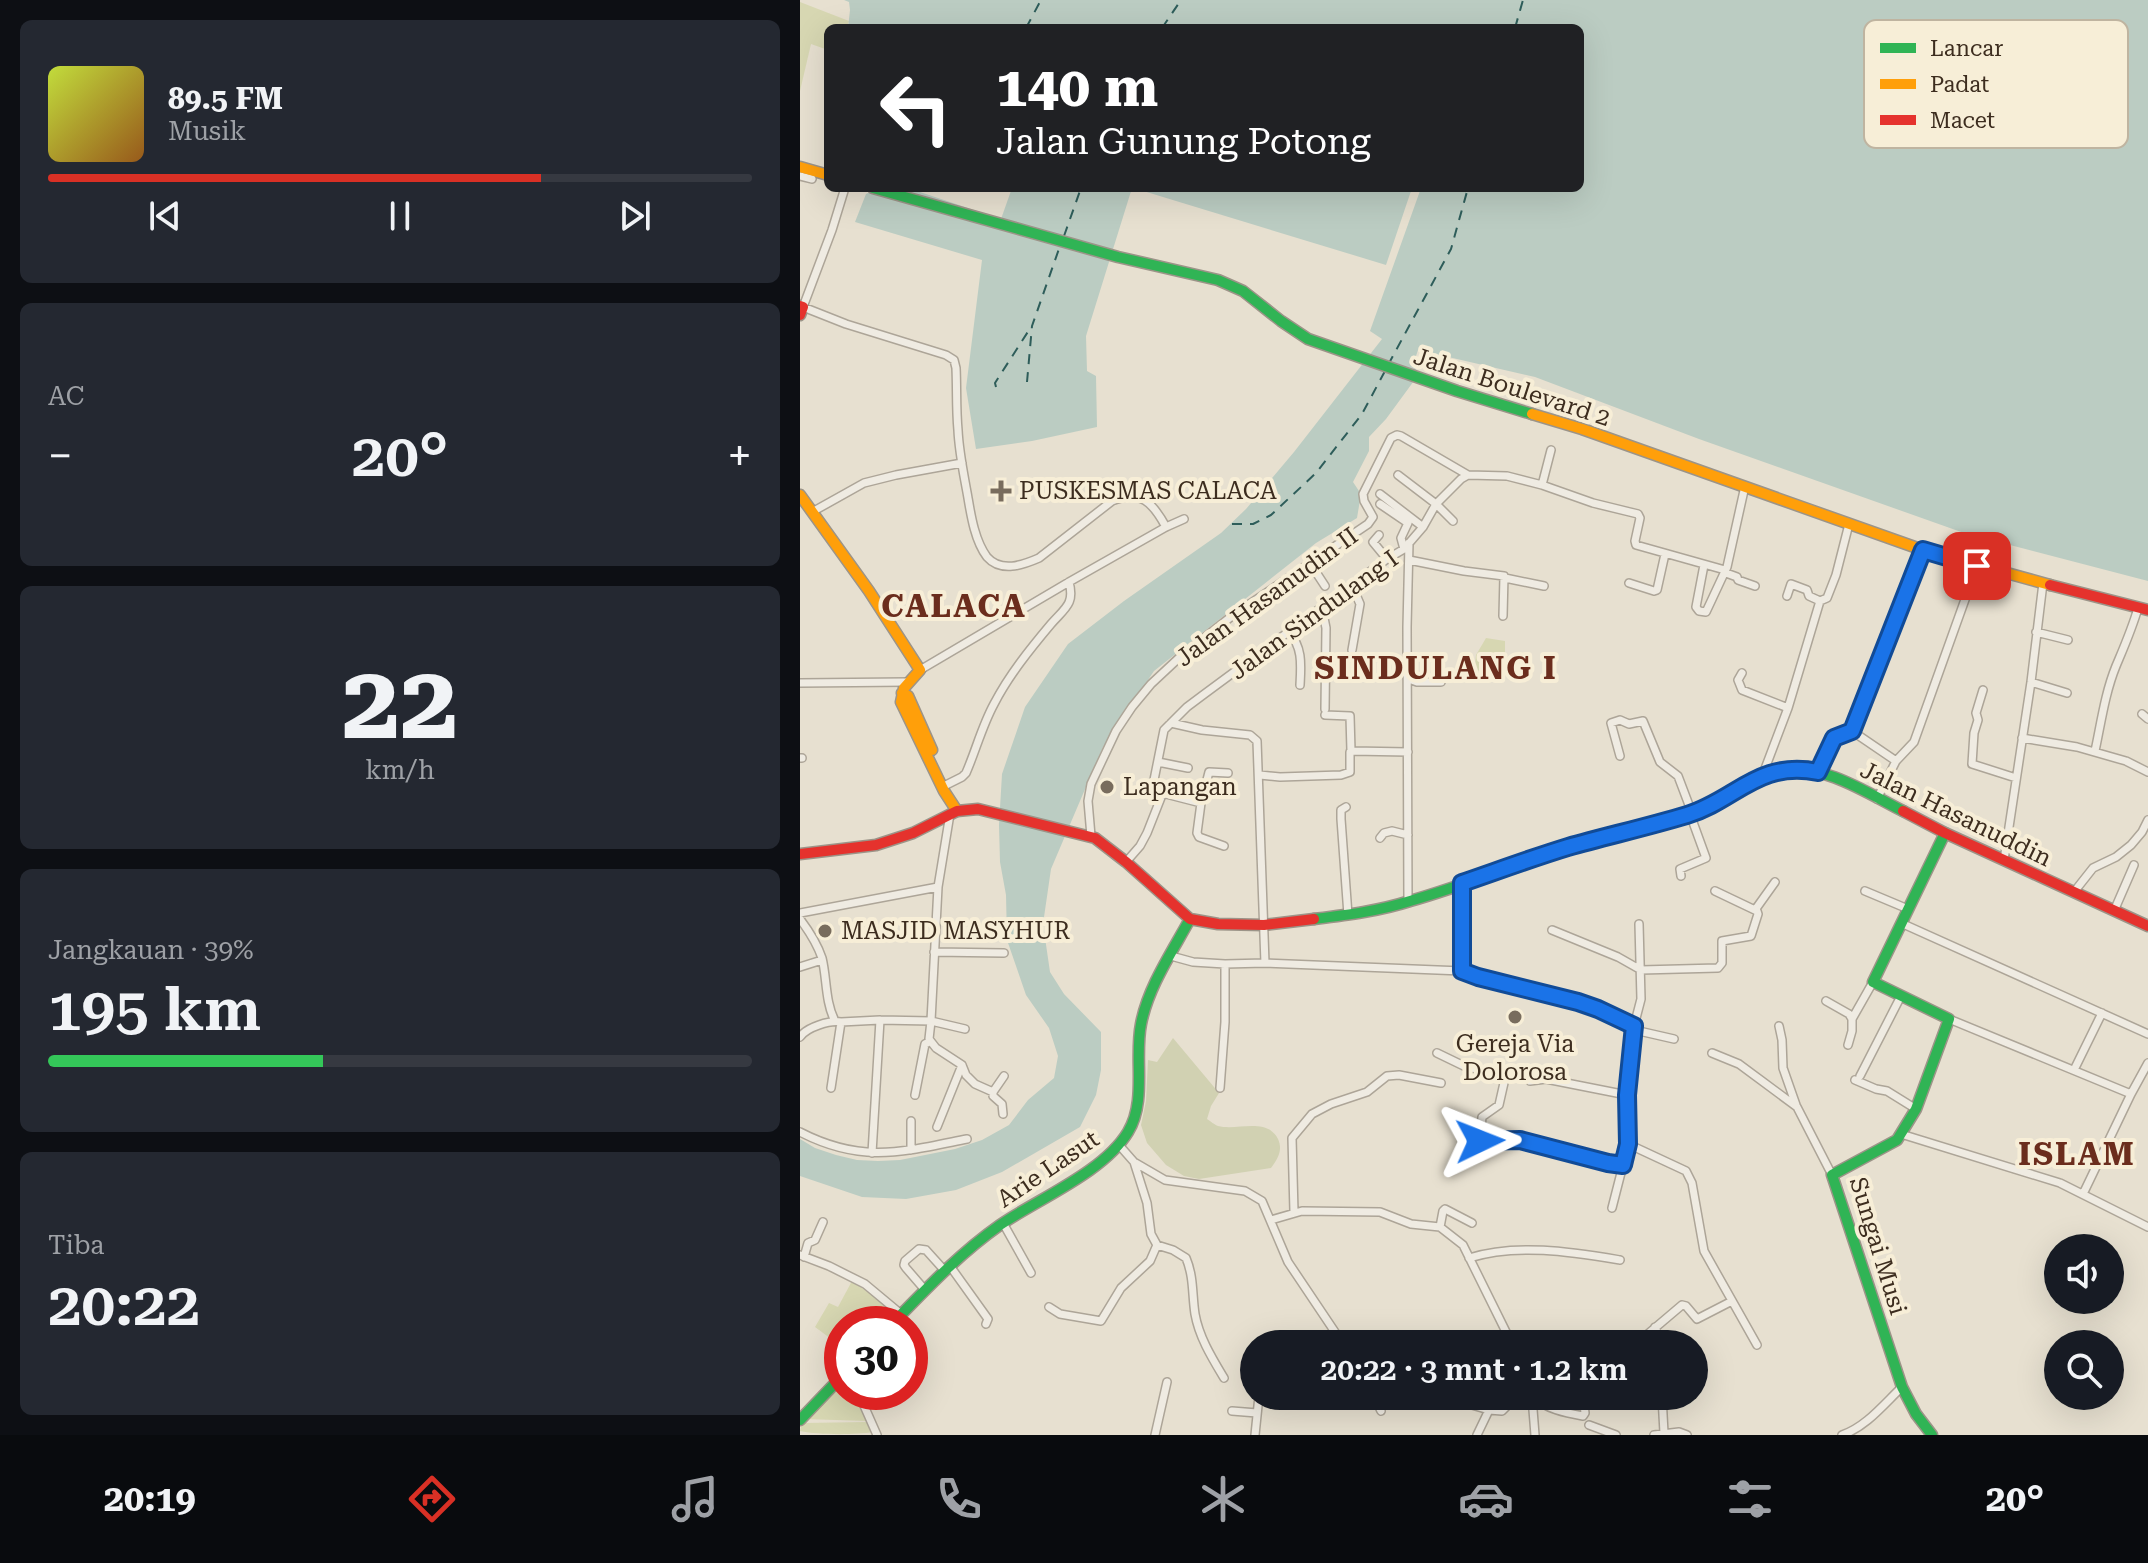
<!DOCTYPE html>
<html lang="id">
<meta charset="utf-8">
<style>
body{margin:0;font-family:"Roboto Serif",serif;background:#242831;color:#f1f3f6;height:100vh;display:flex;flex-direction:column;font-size:30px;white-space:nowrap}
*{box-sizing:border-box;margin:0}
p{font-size:26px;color:#9ea1a6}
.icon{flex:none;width:44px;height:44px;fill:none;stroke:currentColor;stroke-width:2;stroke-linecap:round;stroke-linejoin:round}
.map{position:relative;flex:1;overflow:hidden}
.sheet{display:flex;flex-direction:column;gap:20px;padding:20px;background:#0d0f14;width:800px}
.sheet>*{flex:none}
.hud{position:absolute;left:24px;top:24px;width:760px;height:168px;border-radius:12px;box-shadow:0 8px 32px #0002;background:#202124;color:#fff;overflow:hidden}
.fabs{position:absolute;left:1244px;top:1234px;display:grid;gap:16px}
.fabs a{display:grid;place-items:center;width:80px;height:80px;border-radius:50%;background:#171b24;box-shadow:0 8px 32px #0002;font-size:40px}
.speed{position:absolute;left:24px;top:1306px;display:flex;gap:16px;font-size:40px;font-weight:700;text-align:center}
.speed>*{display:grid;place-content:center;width:104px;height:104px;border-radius:50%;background:#171b24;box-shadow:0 8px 32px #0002;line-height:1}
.speed .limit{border:12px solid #d22;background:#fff;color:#111}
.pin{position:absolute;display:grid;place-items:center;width:68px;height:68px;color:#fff;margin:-34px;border-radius:16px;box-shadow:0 4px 12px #0006}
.me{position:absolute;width:88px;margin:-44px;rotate:88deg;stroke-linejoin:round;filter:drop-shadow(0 0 6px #0008)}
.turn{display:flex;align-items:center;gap:28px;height:168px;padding:0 40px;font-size:36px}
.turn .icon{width:104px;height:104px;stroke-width:2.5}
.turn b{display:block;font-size:56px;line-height:68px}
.big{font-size:60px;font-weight:600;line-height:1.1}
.sheet .widget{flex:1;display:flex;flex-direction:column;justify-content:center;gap:12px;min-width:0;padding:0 28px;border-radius:12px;background:#242831}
.sheet .dial{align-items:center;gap:0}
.dial b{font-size:104px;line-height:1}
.song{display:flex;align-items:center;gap:24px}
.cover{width:96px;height:96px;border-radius:12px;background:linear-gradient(135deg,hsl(70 70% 55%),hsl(30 70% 35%))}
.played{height:8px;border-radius:4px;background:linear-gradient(90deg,#d93025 70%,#363941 70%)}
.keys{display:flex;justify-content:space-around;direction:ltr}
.heat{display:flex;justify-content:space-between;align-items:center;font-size:44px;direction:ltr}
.charge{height:12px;border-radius:6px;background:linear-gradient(90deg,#34c759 39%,#363941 0)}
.trip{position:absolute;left:440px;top:1330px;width:468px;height:80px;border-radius:40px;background:#171b24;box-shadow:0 8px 32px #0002;font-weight:600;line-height:80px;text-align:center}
.menu{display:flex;height:128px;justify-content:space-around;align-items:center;background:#090b0e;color:#9ea1a6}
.menu .icon{width:56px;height:56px}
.menu .active{color:#d93025}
.menu b{font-size:36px;color:#f1f3f6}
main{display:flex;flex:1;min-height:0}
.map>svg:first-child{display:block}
</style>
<main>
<section class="sheet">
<div class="widget">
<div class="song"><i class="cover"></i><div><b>89.5 FM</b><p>Musik</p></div></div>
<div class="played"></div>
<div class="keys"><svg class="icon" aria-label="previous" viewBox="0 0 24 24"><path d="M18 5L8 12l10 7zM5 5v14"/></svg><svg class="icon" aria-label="pause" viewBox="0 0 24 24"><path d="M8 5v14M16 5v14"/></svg><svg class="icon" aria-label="next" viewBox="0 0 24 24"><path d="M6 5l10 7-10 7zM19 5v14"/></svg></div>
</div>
<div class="widget"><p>AC</p>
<div class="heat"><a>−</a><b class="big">20°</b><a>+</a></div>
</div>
<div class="widget dial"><b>22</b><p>km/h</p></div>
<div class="widget"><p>Jangkauan · 39%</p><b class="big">195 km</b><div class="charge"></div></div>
<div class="widget"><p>Tiba</p><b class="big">20:22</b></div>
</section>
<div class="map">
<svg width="1348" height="1435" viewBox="0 0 1348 1435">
<rect width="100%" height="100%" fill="#e7e0d0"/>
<!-- green -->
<path fill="#d7d7b2" d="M0 2 49 21 47 28H28V50L11 44 0 91Z
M686 638 705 641V662L674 672 676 655Z
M52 1281 99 1314 89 1324H42V1347L15 1327 29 1303 38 1307Z
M42 1381V1392H52L67 1421 4 1419Z
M67 1422 74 1432C54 1435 19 1435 0 1431L2 1423Z"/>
<!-- cemetery -->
<path fill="#d1d1b2" d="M373 1038 419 1093 411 1106 407 1119C410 1121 415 1125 418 1126 437 1131 467 1117 478 1139 483 1150 478 1159 471 1168L399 1179 384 1176 366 1165 347 1143 341 1125 346 1101 348 1060 357 1062Z"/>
<!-- water -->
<path fill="#bbccc2" d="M44 0H1348V581L1164 533 899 439 735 377 618 350 613 365 619 374 586 419 569 437V451L553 482 561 494 557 518 516 543 354 671 303 747 251 869 243 924 250 972 264 994 301 1032V1070L296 1095 280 1127 202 1172 156 1190 106 1199 62 1197 0 1176V1139L15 1148 36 1155 57 1160 78 1161 100 1160 155 1149 182 1140 209 1125 228 1100 254 1078 258 1056 249 1028 226 995 207 940 206 895 200 862 199 825 202 774 225 707 268 644 324 601 421 533 446 509 494 452 582 339 570 331 621 188H780V28H48L50 10 49 2Z
M78 188H108L201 219 212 188H332L286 336 287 371 296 376 297 427 232 441 176 449 166 388 182 260 55 222 66 194Z
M340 188H612L586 265 340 190Z"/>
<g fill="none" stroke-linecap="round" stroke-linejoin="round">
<!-- ferry -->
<path stroke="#2e5d5a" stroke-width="2" stroke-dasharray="10 8" stroke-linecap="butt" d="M226 28 241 0
M362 28 381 0
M715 28 723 0
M264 236 281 188
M588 365 651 249 668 188
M227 382 232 326 260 246
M196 387 195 383 231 327
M432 524H453L471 515 516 473 562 414 585 371"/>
<defs>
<path id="street" d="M0 176 12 179
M44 191 32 230 3 307 46 324 146 355 154 360 156 368C157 388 156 409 158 430 159 453 164 475 168 498 171 516 175 541 187 557 201 573 223 565 239 558L312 501C341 489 353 503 366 527
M598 475 636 504 653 521
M742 485 751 450
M580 494 623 527
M580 504 608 523 601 538 604 549
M12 512 64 483 96 475 162 463
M579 535 573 542 587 559
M609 560 664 571 704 576 703 616
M510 563 525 586
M904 565 896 607 899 611 906 612 927 567 945 486
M705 578 744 586
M829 583 854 591 857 590 865 554
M548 587 557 597 560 604 552 650
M987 596 991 584 1007 590 1009 596 1020 601
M518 610 524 618 526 628 525 709
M489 632C503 648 501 665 500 685
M1236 632 1268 640
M120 670 269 582 366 527 384 519
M942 673 938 680 942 690 988 708
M609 679 617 682H641
M1231 682 1267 693
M0 683 107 682
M1183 690 1176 713 1178 720 1174 733 1172 764 1216 778
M1342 714 1348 719
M525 715 550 716 551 751
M371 723 402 730 450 735 457 741 465 963
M1052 731 1123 550
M1052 731 1096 761
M1222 738 1277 747 1326 761 1348 772
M1295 751C1301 723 1305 693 1316 666 1324 647 1332 629 1338 608
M820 756 811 723 820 720 829 724 843 721 860 762 878 776 892 813
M0 758H2
M358 762 388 768
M1018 772 1034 738 1052 731
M963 774 988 708 1020 601 1027 598 1036 575 1049 524
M460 775 480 777 541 775 550 772V752L552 751 608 752
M353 785 364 730 387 707 403 695 587 559 604 549 623 527 636 504 661 479 668 475 707 476 742 485 793 503 838 514 840 518 835 541 836 545 925 570 926 573 937 577 938 580 955 586
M142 787 162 777 166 773C176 750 182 726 194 704 209 675 230 649 251 624 265 608 275 604 269 582
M1077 799 1096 761 1114 742 1177 566
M546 807 541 810V819L548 915
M150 814 138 887 131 1021 129 1039 136 1048 162 1065 166 1075 175 1084 193 1092 204 1076
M291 836 288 801 291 784 316 731 332 707 351 684 381 656 432 616 568 524 573 517 564 501 563 494 591 438 597 435 601 436 668 475
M580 838 584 833 592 831 608 835
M424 846 399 837 397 833 401 803 409 772 428 773
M1204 860 1231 682 1243 583
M326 862 340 846 347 833 362 795 366 794 401 803
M881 876 880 869 906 858 890 814
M662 883V971L678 977 784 1004 834 1026 839 1031 874 1039
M1065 891 1108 909
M1274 892 1293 868 1316 857 1331 845 1342 832 1348 820
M608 902 607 627 609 543
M955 910 975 882
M1314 911 1334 865
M0 913 138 887
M0 919C9 931 17 943 22 958 27 978 25 1002 35 1021
M1101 923 1348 1034
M752 930 818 957 841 970 918 968 922 963V941L951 936 958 914 957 911 915 891
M134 952 204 953
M371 956 393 962 425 964 465 963 662 971
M0 967 22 960
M1026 1001 1049 1014 1052 1019
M1149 1019 1331 1094 1348 1063
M979 1026 982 1040 983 1068 996 1105
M0 1037C7 1027 30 1020 41 1022L80 1020 131 1021 165 1029
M1048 1045 1052 1031V1019L1073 982
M637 1053 666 1067 706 1074 699 1105 682 1117 680 1138 682 1142 720 1140 808 1163 823 1165 828 1144 827 1095 834 1026 841 999 839 924
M912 1053 939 1064 997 1107 1032 1175
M1274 1070 1302 1013
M1060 1076 1101 996
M1055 1080 1076 1089 1087 1091 1116 1109
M730 1081 746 1079 827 1095
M31 1088 41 1022
M420 1088 425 1022V964
M193 1092V1096L202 1104 203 1114
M115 1095 125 1044 129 1042
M137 1127 162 1065
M0 1132C62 1164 102 1152 167 1139
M1101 1134 1260 1183 1348 1227
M828 1144 886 1171 892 1183 904 1251 957 1345
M319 1145 334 1162 365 1180 445 1191 462 1201 488 1262 543 1344
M111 1150V1121
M72 1153 80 1020
M334 1162 347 1203 351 1234 357 1245 373 1250 386 1258C394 1277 392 1295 395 1314 399 1337 412 1358 424 1378
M1283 1194 1331 1094
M812 1208 823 1165
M494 1212 492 1138 512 1114 531 1104 567 1092 587 1076 599 1075 641 1083
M471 1220 502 1211 580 1212 611 1224 640 1227 663 1245 712 1344
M203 1223 231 1273
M640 1227 643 1211 645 1209 672 1223
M0 1255 29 1266 65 1284 101 1314
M4 1257 8 1243 15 1240 23 1222
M669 1258C717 1243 771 1252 820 1260
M150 1266 188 1319 186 1324
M125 1290 106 1268 104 1265 105 1261 119 1249 126 1250 145 1271
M249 1307 260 1314 301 1321 321 1288 350 1261 357 1245
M855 1327 862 1344
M836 1344 882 1305 886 1306 897 1319 932 1301
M58 1392 77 1435
M574 1396 581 1411
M733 1396C745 1409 766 1413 783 1416L785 1413 783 1396
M862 1396 864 1433
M732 1397 735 1435
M491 1399 499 1396
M665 1403 689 1410
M432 1411 457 1413
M789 1425 816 1435
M355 1435 367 1382
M455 1435 459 1396
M677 1435 689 1410 702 1411 711 1402 729 1396
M854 1435 879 1432 887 1435
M1042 1435C1066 1427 1084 1404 1102 1387"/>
<path id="fast" d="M73 188 318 257 418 280 443 291 481 321 508 339 657 391 732 414
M514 919C546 915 579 911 610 901 663 886 714 865 766 848 807 836 850 828 890 814 922 802 949 773 983 769 1026 765 1067 793 1103 811
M92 1324C126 1289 160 1253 200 1225 238 1199 304 1172 328 1132 347 1101 334 1058 341 1024 348 987 372 952 390 919
M0 1420 42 1376
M1132 1435 1116 1414 1102 1387 1032 1175 1097 1140 1116 1109 1149 1019 1073 982 1145 833"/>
<path id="slow" d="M0 167 28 175
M732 414 782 429 1123 550 1250 585
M0 495 69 591 120 670 104 688 101 702 144 791 157 811
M102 693 108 696 132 750"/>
<path id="jam" d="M0 306 3 307 0 315
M1250 585 1348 610
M1103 811 1145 833 1348 926
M0 854 76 845 113 833 157 811 178 809 295 838 326 862 390 919 418 924 464 925 514 919"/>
</defs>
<!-- street casing -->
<use href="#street" stroke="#ada598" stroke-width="10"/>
<!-- fast casing -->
<use href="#fast" stroke="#9c9488" stroke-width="13"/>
<!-- slow casing -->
<use href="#slow" stroke="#9c9488" stroke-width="13"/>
<!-- jam casing -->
<use href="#jam" stroke="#9c9488" stroke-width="13"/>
<!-- street -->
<use href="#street" stroke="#efebe2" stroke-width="7"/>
<!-- fast -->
<use href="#fast" stroke="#30b455" stroke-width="10"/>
<!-- slow -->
<use href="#slow" stroke="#ff9f0a" stroke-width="10"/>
<!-- jam -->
<use href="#jam" stroke="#e5322d" stroke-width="10"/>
</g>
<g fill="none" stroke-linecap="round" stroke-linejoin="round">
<defs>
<path id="route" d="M680 1141 720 1140 808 1163 823 1165 828 1144 827 1095 834 1026 798 1009 778 1002 678 977 662 971V883C697 871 732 858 768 847 807 836 847 827 887 815 936 800 958 760 1018 772L1034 738 1052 731 1123 550 1177 566"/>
</defs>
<!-- route casing -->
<use href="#route" stroke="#114b97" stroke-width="20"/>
<!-- route -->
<use href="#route" stroke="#1a73e8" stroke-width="14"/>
</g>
<!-- markers -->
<g fill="#786c5d" stroke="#f7eed7" stroke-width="3">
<path d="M197 479h8v8h8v8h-8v8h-8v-8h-8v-8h8z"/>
<circle cx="307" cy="787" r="8"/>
<circle cx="25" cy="931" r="8"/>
<circle cx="715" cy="1017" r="8"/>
</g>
<g text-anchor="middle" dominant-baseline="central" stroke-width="8" stroke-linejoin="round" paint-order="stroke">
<!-- street labels -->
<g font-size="24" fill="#3d2d1f" stroke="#f7eed7">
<text transform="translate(712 387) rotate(18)">Jalan Boulevard 2</text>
<text transform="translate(467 597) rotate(-36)">Jalan Hasanudin II</text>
<text transform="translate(514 615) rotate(-36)">Jalan Sindulang I</text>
<text transform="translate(1156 814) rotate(26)">Jalan Hasanuddin</text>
<text transform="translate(248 1169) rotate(-34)">Arie Lasut</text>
<text transform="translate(1078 1246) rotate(73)">Sungai Musi</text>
</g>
<!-- poi labels -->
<g font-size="24" fill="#3d2d1f" stroke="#f7eed7" text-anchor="start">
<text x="219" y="491">PUSKESMAS CALACA</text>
<text x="323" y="787">Lapangan</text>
<text x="41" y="931">MASJID MASYHUR</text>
<text x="715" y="1044" text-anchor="middle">Gereja Via<tspan x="715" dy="28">Dolorosa</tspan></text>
</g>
<!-- district labels -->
<g font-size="32" font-weight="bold" letter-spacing="2" fill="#6b2d1d" stroke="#f7eed7">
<text x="154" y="606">CALACA</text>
<text x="636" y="668">SINDULANG I</text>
<text x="1277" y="1154">ISLAM</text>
</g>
</g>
<!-- legend -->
<rect x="1064" y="20" width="264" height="128" rx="12" fill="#f7eed7" stroke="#bfb4a0" stroke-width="2"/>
<rect x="1080" y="43" width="36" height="10" fill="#30b455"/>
<rect x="1080" y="79" width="36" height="10" fill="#ff9f0a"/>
<rect x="1080" y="115" width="36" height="10" fill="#e5322d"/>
<g font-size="22" fill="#3d2d1f">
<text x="1130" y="56">Lancar</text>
<text x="1130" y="92">Padat</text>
<text x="1130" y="128">Macet</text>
</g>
</svg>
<div class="fabs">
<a><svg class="icon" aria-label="sound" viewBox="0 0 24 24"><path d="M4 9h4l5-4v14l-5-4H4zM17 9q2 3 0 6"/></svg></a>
<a><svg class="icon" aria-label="search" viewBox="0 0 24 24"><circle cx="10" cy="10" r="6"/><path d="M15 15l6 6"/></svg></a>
</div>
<div class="speed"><div class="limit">30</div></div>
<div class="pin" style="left:1177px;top:566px;background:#d93025"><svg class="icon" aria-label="arrive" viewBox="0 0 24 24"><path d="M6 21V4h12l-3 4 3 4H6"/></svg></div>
<svg class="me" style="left:680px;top:1141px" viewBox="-20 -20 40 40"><path d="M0-17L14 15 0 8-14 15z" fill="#1a73e8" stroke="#fff" stroke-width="4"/></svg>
<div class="trip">20:22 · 3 mnt · 1.2 km</div>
<div class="hud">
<div class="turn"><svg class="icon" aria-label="left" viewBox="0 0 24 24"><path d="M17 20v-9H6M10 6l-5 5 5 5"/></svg><div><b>140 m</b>Jalan Gunung Potong</div></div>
</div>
</div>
</main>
<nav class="menu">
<b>20:19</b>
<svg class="icon active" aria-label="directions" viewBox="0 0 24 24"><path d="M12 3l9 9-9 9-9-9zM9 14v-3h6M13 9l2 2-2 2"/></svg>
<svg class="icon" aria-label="music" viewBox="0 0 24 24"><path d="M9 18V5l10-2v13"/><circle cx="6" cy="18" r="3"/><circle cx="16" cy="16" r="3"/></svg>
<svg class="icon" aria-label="phone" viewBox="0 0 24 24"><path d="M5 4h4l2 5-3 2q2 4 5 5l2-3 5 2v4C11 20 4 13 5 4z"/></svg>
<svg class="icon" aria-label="climate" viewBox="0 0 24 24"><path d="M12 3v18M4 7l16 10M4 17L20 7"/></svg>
<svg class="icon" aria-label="car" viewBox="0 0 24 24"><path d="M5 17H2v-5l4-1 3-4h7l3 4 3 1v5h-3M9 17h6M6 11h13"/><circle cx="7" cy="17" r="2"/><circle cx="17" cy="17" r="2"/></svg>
<svg class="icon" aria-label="filters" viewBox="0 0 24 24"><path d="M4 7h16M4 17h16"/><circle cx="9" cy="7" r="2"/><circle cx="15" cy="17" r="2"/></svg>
<b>20°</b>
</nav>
